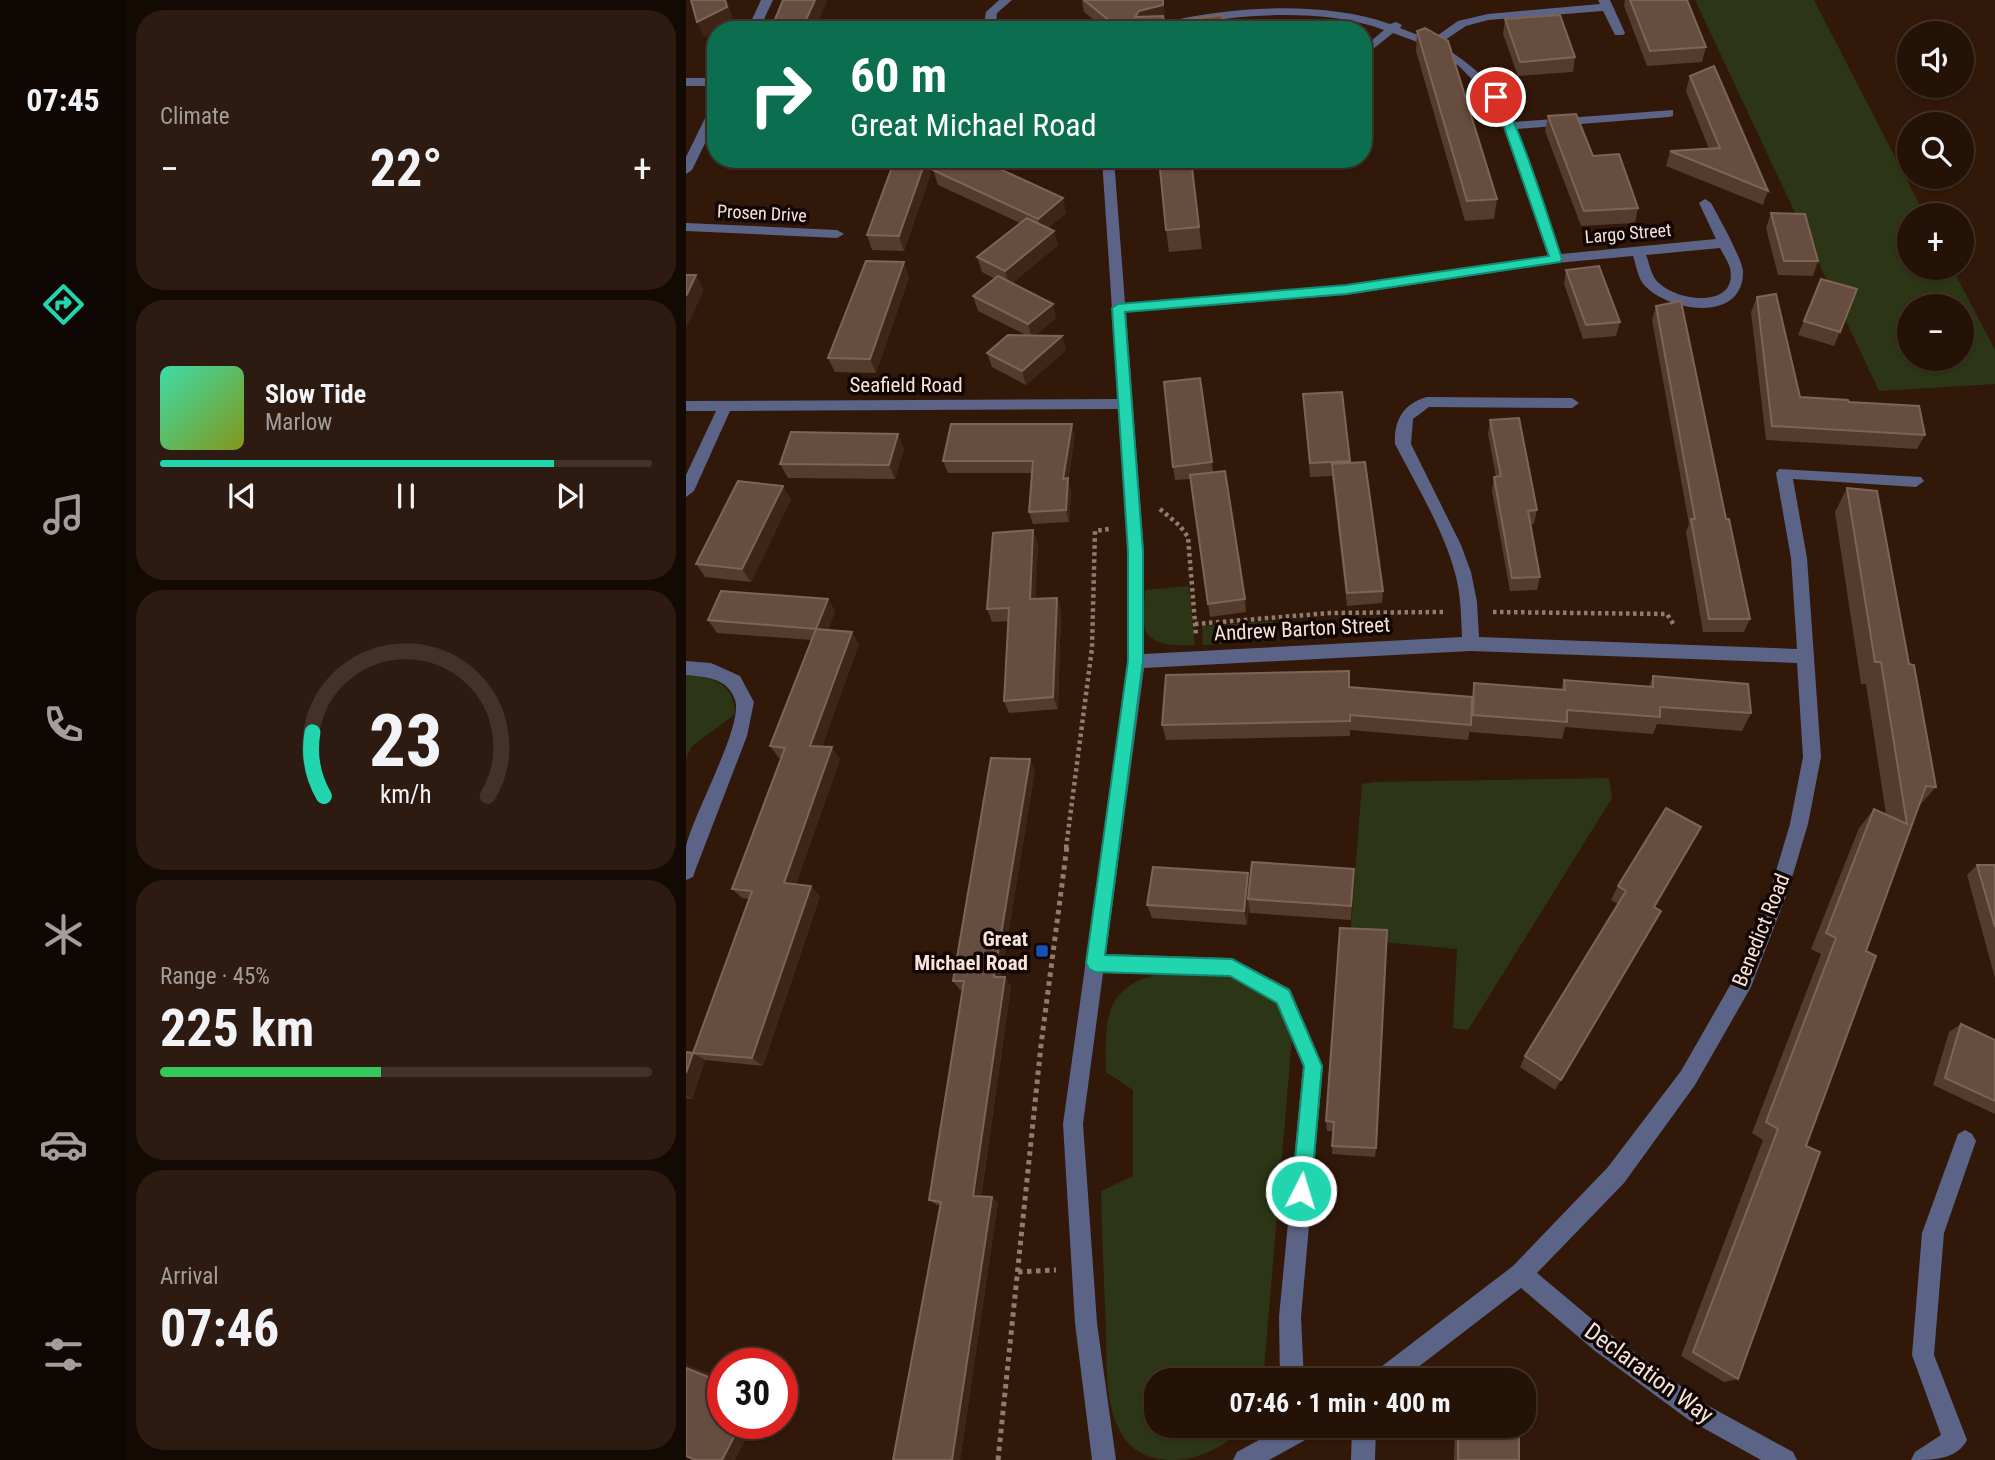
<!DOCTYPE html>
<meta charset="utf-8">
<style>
body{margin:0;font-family:"Roboto Condensed",sans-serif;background:#2d1b11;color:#f1f3f6;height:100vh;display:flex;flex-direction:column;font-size:26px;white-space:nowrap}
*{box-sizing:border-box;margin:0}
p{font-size:23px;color:#a39e9b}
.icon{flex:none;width:38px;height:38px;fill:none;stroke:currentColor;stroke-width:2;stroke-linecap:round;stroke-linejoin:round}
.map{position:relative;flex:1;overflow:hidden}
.side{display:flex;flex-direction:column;gap:10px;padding:10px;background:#140a04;width:560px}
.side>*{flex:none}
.top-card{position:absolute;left:21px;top:21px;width:665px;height:147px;border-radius:28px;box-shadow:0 2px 5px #0004,0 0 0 2px #423228;background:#0b6e4f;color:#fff;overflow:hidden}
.controls{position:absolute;left:1211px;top:21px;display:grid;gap:14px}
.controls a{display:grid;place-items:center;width:77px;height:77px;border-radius:50%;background:#251207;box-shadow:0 2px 5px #0004,0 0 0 2px #423228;font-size:35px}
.speed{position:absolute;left:21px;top:1348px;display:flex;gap:14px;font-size:35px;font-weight:700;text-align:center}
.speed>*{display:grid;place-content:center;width:91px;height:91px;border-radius:50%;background:#251207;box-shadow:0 2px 5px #0004,0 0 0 2px #423228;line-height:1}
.speed .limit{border:10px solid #d22;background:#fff;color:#111}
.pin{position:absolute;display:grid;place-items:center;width:60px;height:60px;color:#fff;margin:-30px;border:4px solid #fff;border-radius:50%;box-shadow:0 2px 7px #0007}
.me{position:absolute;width:77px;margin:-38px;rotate:5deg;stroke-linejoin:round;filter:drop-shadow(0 0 5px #0008)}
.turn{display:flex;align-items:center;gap:24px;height:147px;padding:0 28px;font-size:32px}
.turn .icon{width:91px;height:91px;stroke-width:2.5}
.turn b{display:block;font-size:49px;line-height:60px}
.big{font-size:52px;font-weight:700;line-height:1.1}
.side .tile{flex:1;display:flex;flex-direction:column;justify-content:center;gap:10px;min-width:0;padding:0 24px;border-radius:28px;background:#2d1b11}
.side .dial{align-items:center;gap:0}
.dial svg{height:182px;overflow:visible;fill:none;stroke:#423228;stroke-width:7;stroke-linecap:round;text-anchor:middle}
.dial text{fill:#f1f3f6;stroke:none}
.song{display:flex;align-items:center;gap:21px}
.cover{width:84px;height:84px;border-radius:10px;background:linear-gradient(135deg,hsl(160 70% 55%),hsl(70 70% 35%))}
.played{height:7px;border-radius:4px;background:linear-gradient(90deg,#21d5af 80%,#423228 80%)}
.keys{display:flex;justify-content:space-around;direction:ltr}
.heat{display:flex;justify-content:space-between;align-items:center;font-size:38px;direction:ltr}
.charge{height:10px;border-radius:5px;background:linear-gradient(90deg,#34c759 45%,#423228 0)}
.trip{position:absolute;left:458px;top:1368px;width:392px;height:70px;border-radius:28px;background:#251207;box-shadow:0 2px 5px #0004,0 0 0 2px #423228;font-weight:700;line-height:70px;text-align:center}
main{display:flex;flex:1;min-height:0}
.tabs{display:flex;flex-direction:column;width:126px;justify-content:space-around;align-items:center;background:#0f0703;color:#a39e9b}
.tabs .icon{width:49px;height:49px}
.tabs .active{color:#21d5af}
.tabs b{font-size:32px;color:#f1f3f6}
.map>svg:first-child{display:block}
</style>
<main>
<nav class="tabs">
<b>07:45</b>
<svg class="icon active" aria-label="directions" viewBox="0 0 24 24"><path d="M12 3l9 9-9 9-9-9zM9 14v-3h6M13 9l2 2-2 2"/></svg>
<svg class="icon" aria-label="music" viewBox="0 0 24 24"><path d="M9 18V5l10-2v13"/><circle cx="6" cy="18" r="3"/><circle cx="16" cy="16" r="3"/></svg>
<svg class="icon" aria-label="phone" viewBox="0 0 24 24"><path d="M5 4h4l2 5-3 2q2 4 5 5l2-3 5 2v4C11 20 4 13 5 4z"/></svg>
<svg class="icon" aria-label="climate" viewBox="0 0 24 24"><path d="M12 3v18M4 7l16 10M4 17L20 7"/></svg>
<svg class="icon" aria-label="car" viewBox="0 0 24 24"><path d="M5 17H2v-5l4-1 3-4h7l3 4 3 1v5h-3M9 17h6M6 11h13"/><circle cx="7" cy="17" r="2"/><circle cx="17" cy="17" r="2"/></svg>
<svg class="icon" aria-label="filters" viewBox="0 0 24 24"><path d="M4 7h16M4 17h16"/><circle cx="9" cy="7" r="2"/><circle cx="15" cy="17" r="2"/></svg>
</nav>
<section class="side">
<div class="tile"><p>Climate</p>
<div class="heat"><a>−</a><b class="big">22°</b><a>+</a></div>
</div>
<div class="tile">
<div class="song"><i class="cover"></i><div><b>Slow Tide</b><p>Marlow</p></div></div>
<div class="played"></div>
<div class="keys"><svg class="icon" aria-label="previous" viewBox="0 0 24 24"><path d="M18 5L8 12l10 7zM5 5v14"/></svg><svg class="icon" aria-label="pause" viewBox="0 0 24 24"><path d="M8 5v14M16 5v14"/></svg><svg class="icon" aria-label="next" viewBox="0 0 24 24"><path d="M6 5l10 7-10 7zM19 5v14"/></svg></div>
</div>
<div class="tile dial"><svg viewBox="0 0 100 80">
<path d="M14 69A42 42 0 1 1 86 69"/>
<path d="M14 69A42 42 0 0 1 9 41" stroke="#21d5af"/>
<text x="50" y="56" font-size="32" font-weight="700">23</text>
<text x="50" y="72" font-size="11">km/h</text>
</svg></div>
<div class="tile"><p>Range · 45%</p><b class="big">225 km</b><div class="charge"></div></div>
<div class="tile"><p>Arrival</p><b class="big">07:46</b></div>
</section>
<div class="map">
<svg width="1309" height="1460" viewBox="0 0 1309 1460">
<rect width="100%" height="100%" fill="#311809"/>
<!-- green -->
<path fill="#2c3616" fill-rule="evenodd" d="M1009 0H1128L1239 215H1223V268H1266L1309 350V384L1193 391ZM1223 306H1276V359H1223Z
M503 586 509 645C492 646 463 647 458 626 456 615 459 601 459 590Z
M587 621 585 641 517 645 516 626Z
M0 674C27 679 48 681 49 714L5 747 0 760Z
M923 778 926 798 782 1030 767 1028 771 949 664 939 676 784 689 782Z
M474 974H537L554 976 588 996 606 1037 577 1381H471V1426H559C544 1444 512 1460 489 1460 464 1460 444 1453 433 1429 418 1399 421 1361 420 1329 418 1283 416 1237 415 1191L447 1176V1090L420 1072C419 1022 417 986 474 974Z"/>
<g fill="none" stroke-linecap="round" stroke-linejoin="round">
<!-- path-far1 -->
<path stroke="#917b6f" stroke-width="4.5" stroke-dasharray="3.5 3.5" stroke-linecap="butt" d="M474 509 494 526 502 537 510 635
M807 612 981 614 988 625
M509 624 644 613 757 612
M380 848 406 648 409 531 423 529"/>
<!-- path -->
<path stroke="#917b6f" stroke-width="5" stroke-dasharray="4.5 4.5" stroke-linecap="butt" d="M332 1272 370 1270
M312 1460 355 1045 381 846"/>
<!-- minor -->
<path fill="#5b6486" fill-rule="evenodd" d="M75 0H87L73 30H61Z
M313 0H326L311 13 309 30H297L300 12Z
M912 0H924L939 33 937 35H929L917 11 802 20 780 26 753 44C786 64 813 87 828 122L987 110V116L983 117 831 129 875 254 1030 239 1013 203 1019 199 1025 203C1032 216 1057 260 1057 272 1057 323 984 312 959 286 952 279 950 265 947 256L870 263 660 295 440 312 458 552V654L776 637C775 616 775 594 769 573 757 528 730 485 709 444 708 420 717 404 741 397L886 398 893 403 886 408 743 407 727 419 725 444 775 545 785 572 791 602 793 637 1111 649 1105 558 1090 473 1093 469 1235 477 1238 481 1230 487 1107 479 1121 558 1135 757 1122 824 1102 891 1065 987 1009 1085 938 1183 851 1273 925 1335 1019 1404 1107 1452 1111 1460H1075L1003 1420 909 1351 835 1288 714 1381H684L687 1373 827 1266 922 1167 995 1071 1050 975 1084 891 1104 824 1117 757 1111 663 785 651 458 668 420 954 546 958 604 989 637 1066 615 1317 618 1381H594L593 1317 617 1066 590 1003 544 976 417 973 397 1124 411 1323 430 1460H406L389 1323 377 1124 442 661V552L432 409 44 411 8 491 0 497V475L30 411H0V401L432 399 416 159H428L439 303 660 285 862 256 819 128 803 97 773 66 734 43 707 33 677 57V48L698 30C652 13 594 13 546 18 515 21 484 30 453 30 462 24 474 23 484 21 550 6 639 1 704 24L710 22 716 25 714 28 745 40 772 21 802 14 914 4ZM1034 248C1037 254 1042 261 1044 268 1053 310 988 302 970 280 965 274 963 262 960 255Z
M0 78H30V86H0Z
M30 104V121L6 170 0 174V157L24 108Z
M0 223 151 230 158 234 151 238 0 231Z
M0 661 25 663 54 676 68 702 61 736 9 871 7 877 0 880C0 869 0 857 0 847 6 816 58 725 49 700 42 678 20 677 0 675Z
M1279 1130 1286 1134 1290 1141 1258 1233 1248 1355 1281 1440C1271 1460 1246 1460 1225 1460L1229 1452 1255 1435 1226 1355 1236 1233 1272 1134Z
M598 1426H634L630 1434 583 1460H547L551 1452Z
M666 1426H690L689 1460H665Z"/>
</g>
<!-- wall -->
<path fill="#553b2c" d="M141 0 128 30H91L88 22Z
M396 0H478V23L526 30H420L398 12Z
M939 0H1001L1020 47 1016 62 961 66 938 6Z
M819 19 889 57 887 72 832 76 817 34Z
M731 31 811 199 808 219 779 221 730 51Z
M1004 76 1082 191 1077 205 980 166 984 151 1023 149 1000 91Z
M862 116 952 208 949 223 895 226 859 131Z
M505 159 516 249 483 252 480 230Z
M247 170 380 213 362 228 368 231 372 245 326 283 370 318 350 335 376 336 380 350 340 385 306 367 301 353 340 335 292 311 287 296 309 279 296 272 291 257 334 223 252 185Z
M245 173 218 251 186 250 181 235Z
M1085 213 1132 261 1127 276 1092 275 1080 228Z
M880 270 934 322 930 336 897 339 878 284Z
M223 277 190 373 149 372 142 358Z
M1135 279 1154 332 1148 346 1112 335Z
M1071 297 1114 397 1163 402 1239 435 1231 449 1080 440 1065 312Z
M970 306 1040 519 1064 619 1058 632H1017L1000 532 1003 524 966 320Z
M514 378 527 472 559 599 560 612 524 617 504 479 489 480 487 467Z
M656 392 664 462 697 591 696 603 661 606 646 476 624 477 617 394Z
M804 420 851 510 848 524H844L854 577 851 590 824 591 806 491 808 477H810L802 434Z
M389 436 382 481 385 491 383 522 347 524 343 512 346 473H262L257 461Z
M218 448 209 479 102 478 94 464Z
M1161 488 1223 664 1250 787 1233 806 1180 951 1120 1146 1052 1379 1038 1382 995 1356 1077 1140 1066 1133 1135 954 1125 949 1173 828 1188 809 1200 814 1180 684H1175L1149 512Z
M105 499 65 582 19 577 10 564Z
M352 543 349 599 371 598 375 610 372 709 323 713 318 701 323 621 306 622 301 609Z
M142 599 149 611 142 630 173 644 136 746 154 759 110 884 134 896 77 1066 19 1060 6 1099 0 1098V1052L7 1053 63 899 56 898 46 889 96 758H93L84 746 126 640 31 633 22 620Z
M967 676 1065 713 1056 731 971 724 967 734 879 727 876 739 784 732V729L782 740 664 730V736L480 740 476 725 663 687 786 697 788 683 875 689 878 680 963 686Z
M349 770 315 977 325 986 295 1197 312 1202 274 1460H207L255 1205H251L243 1200 277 990H274L267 981Z
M1291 865H1309V978L1281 875Z
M668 869 665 920 564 913 563 906 561 925 466 918 461 905 564 881Z
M932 886 975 911 869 1090 834 1067 839 1056 932 904 925 900Z
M654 928 690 1148 689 1157 646 1154 647 1131H641L640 1121Z
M1275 1024 1309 1040V1114L1247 1085 1263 1032Z
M769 1426H833V1460H768Z"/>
<!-- shaded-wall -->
<path fill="#3f2516" d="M39 0H41L48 22 33 30H30V31L18 37 11 22Z
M129 0H141L128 30H122L119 22Z
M477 0H478L479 19 478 20 479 30 449 17 453 11Z
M538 25V30H526Z
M240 159 245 173 218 251 213 236Z
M377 198 380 213 356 233 352 219Z
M368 231 372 245 323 285 319 271Z
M218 262 223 277 190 373 184 359Z
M10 275 18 290 0 329V296Z
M367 304 370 318 346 339 342 324Z
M376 336 380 350 340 385 336 371Z
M386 424 389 436 382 481 385 491 383 522 380 510 377 479Z
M212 434 218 448 209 479 203 465Z
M97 486 105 499 65 582 56 569Z
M347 530 352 543 349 612 344 599Z
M371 598 375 610 372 709 367 697Z
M142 599 149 611 138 641 130 629Z
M166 632 173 644 132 757 124 746Z
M146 747 154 759 107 893 98 883Z
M344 759 349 770 314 986 308 977Z
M562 873 565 888 562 899 563 906 561 925 558 911Z
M125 886 134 896 77 1066 66 1058Z
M319 977 325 986 294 1202 287 1196Z
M7 1053 19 1060 6 1099 0 1096V1073Z
M306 1197 312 1202 274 1460H266Z
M0 1364 37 1379V1383L0 1368Z
M55 1423H68L49 1460H36Z"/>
<!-- building -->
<path fill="#664d3f" stroke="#7d6457" stroke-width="2" d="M5 0H39L41 7 11 22Z
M97 0H129L119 22H88Z
M398 0H477V5L453 11 449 17 477 16 478 23 536 15 538 25 526 30H435Z
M944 0H1001L1020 47 964 51Z
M874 15 889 57 834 62 819 19Z
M739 28 762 41 811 199 781 201 731 31Z
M1028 66 1082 191 984 151 1034 148 1004 76Z
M890 114 907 156 933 154 952 208 898 211 862 116Z
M209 159H240L213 236 181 235Z
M262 159H292L377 198 352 219 247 170Z
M473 159H505L513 227 480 230Z
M1085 213 1119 214 1132 261H1098Z
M341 218 368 231 319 271 291 257Z
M180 261 218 262 184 359 142 358Z
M913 266 934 322 900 325 880 270Z
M0 275H10L0 296Z
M312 276 367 304 342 324 287 296Z
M1135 279 1171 289 1154 332 1118 321Z
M1090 294 1114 397 1162 400 1163 402 1233 406 1239 435 1086 426 1071 297Z
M995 301 1040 519H1043L1064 619H1023L1005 519H1009L970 306Z
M322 335 376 336 336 371 301 353Z
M514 378 526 462 487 467 478 382Z
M656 392 664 461 624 463 617 394Z
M833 418 851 510 842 511 854 577 826 578 808 477 815 476 804 420Z
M265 424H386L377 479 382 478 380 510 343 512 347 461H257Z
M105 432 212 434 203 465 94 464Z
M679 462 697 591 661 593 646 464Z
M539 471 559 599 522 604 504 475Z
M52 481 97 486 56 569 10 564Z
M1161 488 1191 491 1223 664 1228 665 1250 787 1240 786 1180 951 1190 956 1120 1146 1134 1152 1052 1379 1007 1352 1092 1129 1080 1122 1150 938 1140 933 1188 809 1221 824 1195 662H1189Z
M347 530 344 599 371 598 367 697 318 701 323 608 301 609 307 533Z
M35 591 142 599 130 629 22 620Z
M130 629 166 632 124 746 146 747 98 883 125 886 66 1058 7 1053 0 1073V1052L7 1053 66 891 46 889 99 748 84 746Z
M663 671V687L786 697 785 725 664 715V721L476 725 480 675Z
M967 676 1062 684 1065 713 974 707V717L881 710V722L787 715 788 683 879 690 878 680 967 687Z
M305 758 344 759 308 977H319L287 1196 306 1197 266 1460H207L255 1202 243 1200 278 981H267Z
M980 808 1015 827 968 907 975 911 875 1080 839 1056 940 891 932 886Z
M566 862 668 869 665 906 562 899Z
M1291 865H1309V927Z
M467 867 562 873 558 911 461 905Z
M654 928 701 930 690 1148 646 1146 648 1122 640 1121Z
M1275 1024 1309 1040V1101L1259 1078Z
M0 1368 37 1383V1423H55L36 1460H9L0 1456Z
M772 1426H833V1460H772Z"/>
<!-- route -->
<path fill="#21d5af" stroke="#158a72" stroke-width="2" d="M810 93C827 101 867 233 876 259L874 262 660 294 439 312 457 552V661L419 955 546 959 603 990 636 1066 625 1191 622 1198 615 1201 609 1198 606 1191 618 1066 591 1003 544 976 409 972 403 969 400 963 442 661V552L426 308 432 304 660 285 863 256 818 127 804 97Z"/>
<!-- markers -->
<rect fill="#1a4fb4" stroke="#110603" stroke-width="2.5" x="349" y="944" width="14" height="14" rx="3.5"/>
<g text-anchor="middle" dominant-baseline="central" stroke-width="7" stroke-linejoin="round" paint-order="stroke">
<!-- far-street labels -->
<g font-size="18" fill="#f6e3da" stroke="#110603">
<text transform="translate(76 213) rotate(3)">Prosen Drive</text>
<text transform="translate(942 233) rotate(-5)">Largo Street</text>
</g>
<!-- street labels -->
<g font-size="21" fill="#f6e3da" stroke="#110603">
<text x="220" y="385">Seafield Road</text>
<text transform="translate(616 629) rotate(-3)">Andrew Barton Street</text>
<text transform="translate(1075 930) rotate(-68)">Benedict Road</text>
</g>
<!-- poi labels -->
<g font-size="21" font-weight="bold" fill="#f6e3da" stroke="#110603" text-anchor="end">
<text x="342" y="939">Great<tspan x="342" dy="24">Michael Road</tspan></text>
</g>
<!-- near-street labels -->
<g font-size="24" fill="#f6e3da" stroke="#110603">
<text transform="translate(963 1373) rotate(36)">Declaration Way</text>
</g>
</g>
</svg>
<div class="controls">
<a><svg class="icon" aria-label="sound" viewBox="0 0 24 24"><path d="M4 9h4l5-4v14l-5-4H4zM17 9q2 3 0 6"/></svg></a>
<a><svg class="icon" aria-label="search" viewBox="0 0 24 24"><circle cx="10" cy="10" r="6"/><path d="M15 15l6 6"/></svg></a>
<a>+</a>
<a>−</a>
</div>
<div class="speed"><div class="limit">30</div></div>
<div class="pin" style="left:810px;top:97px;background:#d93025"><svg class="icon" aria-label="arrive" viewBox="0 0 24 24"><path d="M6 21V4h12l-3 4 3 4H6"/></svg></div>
<svg class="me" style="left:615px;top:1191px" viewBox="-20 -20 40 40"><circle r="17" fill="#21d5af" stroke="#fff" stroke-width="3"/><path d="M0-11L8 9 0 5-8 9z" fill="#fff"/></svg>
<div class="trip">07:46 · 1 min · 400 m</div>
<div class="top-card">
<div class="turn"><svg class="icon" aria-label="right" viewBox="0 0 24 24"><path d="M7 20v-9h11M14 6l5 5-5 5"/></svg><div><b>60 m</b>Great Michael Road</div></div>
</div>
</div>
</main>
